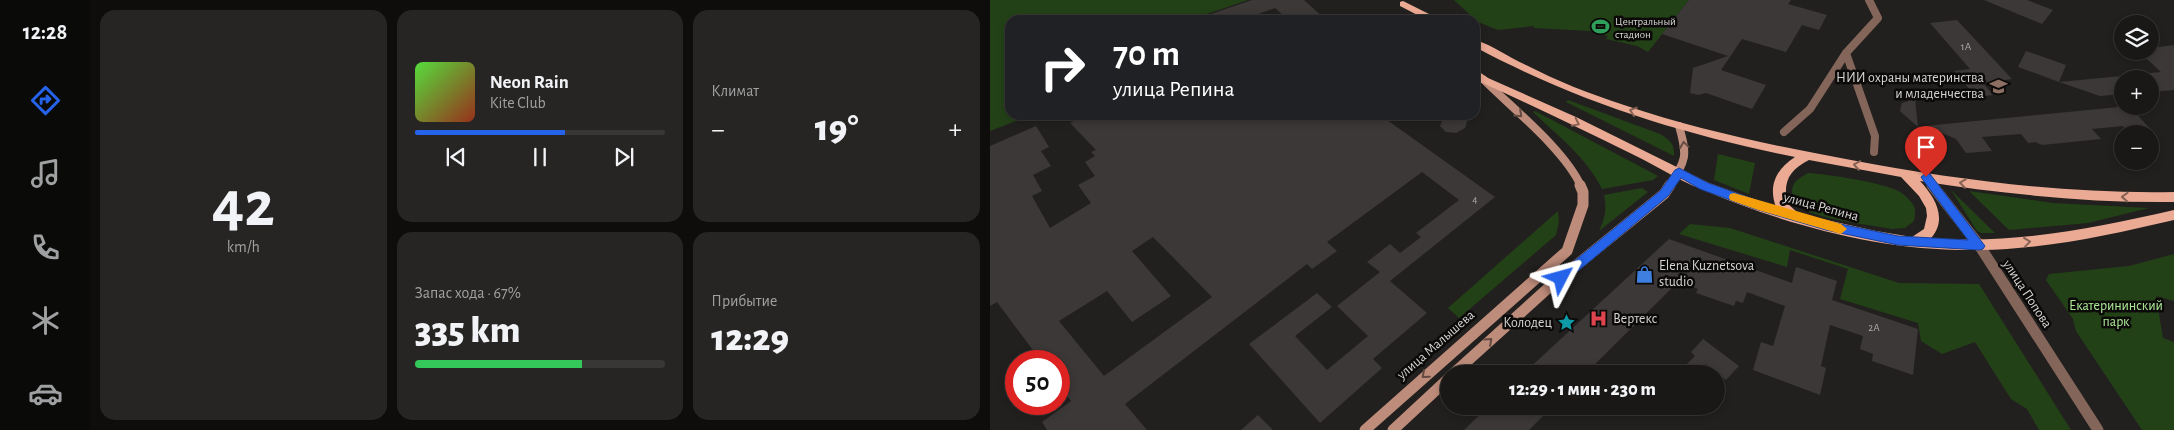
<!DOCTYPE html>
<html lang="ru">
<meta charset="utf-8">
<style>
body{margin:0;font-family:"Alegreya Sans",sans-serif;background:#272523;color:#f1f3f6;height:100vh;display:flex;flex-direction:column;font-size:19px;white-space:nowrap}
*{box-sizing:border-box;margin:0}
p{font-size:16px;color:#9fa0a1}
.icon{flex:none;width:28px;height:28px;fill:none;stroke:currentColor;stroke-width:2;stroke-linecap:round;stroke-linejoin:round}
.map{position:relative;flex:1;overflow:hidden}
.drawer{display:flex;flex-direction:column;gap:10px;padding:10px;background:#0e0d0c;width:900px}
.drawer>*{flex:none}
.hud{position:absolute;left:15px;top:15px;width:475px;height:105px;border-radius:15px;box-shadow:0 2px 8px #0003,0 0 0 1px #383735;background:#202124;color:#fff;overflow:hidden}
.buttons{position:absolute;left:1124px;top:15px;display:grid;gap:10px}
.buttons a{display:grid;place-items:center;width:45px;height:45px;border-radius:50%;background:#1a1816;box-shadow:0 2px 8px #0003,0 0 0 1px #383735;font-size:25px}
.speed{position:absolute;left:15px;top:350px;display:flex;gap:10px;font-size:25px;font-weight:700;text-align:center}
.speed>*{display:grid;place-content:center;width:65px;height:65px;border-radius:50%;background:#1a1816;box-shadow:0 2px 8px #0003,0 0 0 1px #383735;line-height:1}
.speed .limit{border:8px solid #d22;background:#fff;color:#111}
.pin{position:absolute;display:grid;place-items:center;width:42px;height:42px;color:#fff;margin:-51px -21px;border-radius:50% 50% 50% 0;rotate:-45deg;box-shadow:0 0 5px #0007}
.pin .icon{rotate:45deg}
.me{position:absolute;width:55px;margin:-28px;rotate:51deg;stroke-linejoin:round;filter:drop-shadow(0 0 4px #0008)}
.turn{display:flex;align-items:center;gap:18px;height:105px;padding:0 25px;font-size:22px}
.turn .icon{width:65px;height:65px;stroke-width:2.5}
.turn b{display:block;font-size:35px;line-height:42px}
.big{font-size:38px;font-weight:800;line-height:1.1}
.drawer .card{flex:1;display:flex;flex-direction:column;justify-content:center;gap:8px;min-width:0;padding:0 18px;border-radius:15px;background:#272523}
.drawer .dial{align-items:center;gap:0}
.dial b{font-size:65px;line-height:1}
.song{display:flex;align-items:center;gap:15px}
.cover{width:60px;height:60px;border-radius:8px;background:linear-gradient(135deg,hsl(110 70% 55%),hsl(10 70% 35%))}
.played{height:5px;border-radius:2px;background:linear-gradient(90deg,#2563eb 60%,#383735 60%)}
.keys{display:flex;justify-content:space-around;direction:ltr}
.heat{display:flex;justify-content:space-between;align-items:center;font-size:28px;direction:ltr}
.charge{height:8px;border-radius:4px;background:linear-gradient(90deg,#34c759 67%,#383735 0)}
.drawer .tiles{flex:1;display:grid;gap:10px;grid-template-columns:repeat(3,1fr)}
.card:first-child{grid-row:span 2}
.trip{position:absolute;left:450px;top:365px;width:285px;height:50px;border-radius:25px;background:#1a1816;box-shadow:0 2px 8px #0003,0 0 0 1px #383735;font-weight:800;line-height:50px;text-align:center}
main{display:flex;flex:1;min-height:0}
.tabs{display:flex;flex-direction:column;width:90px;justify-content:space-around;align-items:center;background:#0a0a09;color:#9fa0a1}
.tabs .icon{width:35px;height:35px}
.tabs .selected{color:#2563eb}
.tabs b{font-size:22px;color:#f1f3f6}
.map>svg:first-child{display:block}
</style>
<main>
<nav class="tabs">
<b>12:28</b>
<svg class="icon selected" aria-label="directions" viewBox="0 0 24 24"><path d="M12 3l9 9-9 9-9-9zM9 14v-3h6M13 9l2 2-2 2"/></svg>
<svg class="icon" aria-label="music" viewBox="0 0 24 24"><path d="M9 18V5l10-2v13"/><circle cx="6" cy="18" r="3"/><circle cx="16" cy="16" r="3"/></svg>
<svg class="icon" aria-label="phone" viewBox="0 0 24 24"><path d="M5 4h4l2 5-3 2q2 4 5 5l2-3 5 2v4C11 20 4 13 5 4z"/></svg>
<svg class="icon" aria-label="climate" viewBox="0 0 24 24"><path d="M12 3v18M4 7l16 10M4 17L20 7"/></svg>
<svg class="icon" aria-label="car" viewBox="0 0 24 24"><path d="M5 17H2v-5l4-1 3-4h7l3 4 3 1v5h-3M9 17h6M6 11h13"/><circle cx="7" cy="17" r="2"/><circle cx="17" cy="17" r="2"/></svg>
</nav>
<section class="drawer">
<div class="tiles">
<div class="card dial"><b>42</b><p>km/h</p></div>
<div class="card">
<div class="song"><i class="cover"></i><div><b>Neon Rain</b><p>Kite Club</p></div></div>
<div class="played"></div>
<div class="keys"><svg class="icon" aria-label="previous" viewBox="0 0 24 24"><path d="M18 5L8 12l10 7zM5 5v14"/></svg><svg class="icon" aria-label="pause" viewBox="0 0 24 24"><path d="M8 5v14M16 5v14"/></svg><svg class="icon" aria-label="next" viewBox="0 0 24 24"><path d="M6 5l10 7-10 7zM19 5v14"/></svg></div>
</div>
<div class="card"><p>Климат</p>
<div class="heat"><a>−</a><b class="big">19°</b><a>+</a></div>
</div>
<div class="card"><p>Запас хода · 67%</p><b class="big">335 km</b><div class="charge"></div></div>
<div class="card"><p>Прибытие</p><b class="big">12:29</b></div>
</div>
</section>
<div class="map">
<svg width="1184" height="430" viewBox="0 0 1184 430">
<rect width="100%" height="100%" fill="#22201e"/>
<!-- green -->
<path fill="#234117" d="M0 0H258L199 20H20V115H42L0 131Z
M464 0H699L658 52 647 46 616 39 618 36 600 31 544 28V26L508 30 488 22Z
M578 100 670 134C680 140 685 144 684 156L576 102Z
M545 111 668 176 663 180 612 189C597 158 567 135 543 112Z
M728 154 765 163 759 194 724 180Z
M818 173C836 174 896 183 910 192 915 195 921 201 924 206 926 211 925 216 924 221L915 228 902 229C877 224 849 222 825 214 814 211 798 198 803 186 805 180 813 176 818 173Z
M652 188 658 192 609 231C615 219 617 209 614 195Z
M961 190 1005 233H991L987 231Z
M979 191 1063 203 1159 208 1098 223 1019 230Z
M568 211 569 222 566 235 469 318 458 308Z
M700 224 740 228 909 283 989 284 1081 430H1049L1037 409 1021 399 985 342 952 354 931 341 928 323 850 299 858 269 800 250 797 267 689 234Z
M1184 254V301L1166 296 1173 338 1184 342V430H1152L1086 331 1083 319 1056 280 1059 274 1139 266Z"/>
<!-- building -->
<path fill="#3b3837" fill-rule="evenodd" d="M262 0H314L336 20H309L307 16H294L285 8 252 20H210L209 18Z
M699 0H801L798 4 837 15 829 30 812 25 796 52 752 39 731 70 776 85 762 109 716 93 708 95 700 93 703 68 738 56 672 34Z
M994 0H1037L1063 10 1052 24Z
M967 20 1022 79 993 83 1003 95 986 97 964 71 980 69 940 23Z
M1184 45V90L1160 92V73L1171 72 1148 51H1160V48Z
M1036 51 1076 65 1069 82 1028 67Z
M1132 76V94L1110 96 1069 82Z
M925 99 928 127 910 111 912 103Z
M1139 106 1165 134H1141L1133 126 1102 129 1111 139 1052 145 1045 142 1038 143 1031 134 992 137 1002 151 976 153 966 139 935 126Z
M96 115H390L505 197 400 281 437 313 383 359 392 368 330 423 259 344 327 293 342 307 305 336 337 370 378 336 347 306 390 272 377 262 400 244 410 253 431 237 426 233 469 200 432 172 337 242 347 251 322 269 317 264 135 404 157 430H57L52 422 81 401 69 385V361H51L7 302 0 306V146L46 126 59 147 51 151 61 166 43 175 52 191 42 196 60 228 101 203 88 185 105 176 95 162 105 156 101 152 106 150 80 123ZM163 237 222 297 114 376 69 321 117 291 142 322 181 296 142 251Z
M461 115 472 116 477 122 475 128 466 133 456 132 450 126 453 119Z
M679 239 802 283 806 267 847 281 842 300 928 329 923 375 882 361 883 354 870 349 873 336 840 325 831 366 836 368 830 395 763 370 771 342 783 346 795 306 757 292 753 303 746 301 744 306 706 293 708 289 689 281 595 374H533Z
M713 339 749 366 736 380 716 364 707 374H687L705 356 701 352Z
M499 406H563L539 430H474Z
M268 415 283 430H251Z"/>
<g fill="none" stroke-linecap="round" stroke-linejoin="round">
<!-- pedestrian -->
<path stroke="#84655a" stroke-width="8" d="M856 53 885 136 884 152
M794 132 820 109 856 53 888 18 879 0"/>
<!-- tertiary-far1 -->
<path stroke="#84655a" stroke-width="8" d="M936 177 943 186"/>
<!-- tertiary -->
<path stroke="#84655a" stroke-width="11" d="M942 185 989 245 1108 430"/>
<!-- secondary-far1 -->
<path stroke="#be8c7b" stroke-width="8" d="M494 80C523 109 574 149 591 186
M679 186C696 160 698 157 689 126"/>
<!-- secondary -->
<path stroke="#be8c7b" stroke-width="11" d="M463 374 556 290 674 194 680 185
M375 430 577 251 593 205V192L590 185
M403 430 459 378"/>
<!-- primary -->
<path fill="#ebaa94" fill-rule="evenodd" d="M413 1 447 18 449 20H437L410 6V2Z
M485 40C503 45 519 58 536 65 567 81 600 94 634 105 708 130 785 146 861 160 968 180 1075 194 1184 192V202C1098 203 1014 194 930 181 945 197 958 219 941 238 1023 245 1105 228 1184 210V220C1120 235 1056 249 990 250 895 252 798 226 711 189 688 180 667 166 644 155 593 130 542 105 490 82L485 78V69L498 78 586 117 719 183 786 207C778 186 786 169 805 157 691 134 588 102 485 47ZM819 160 911 177 929 196 936 208 937 216 934 229 922 237 886 231 814 215 809 214 797 203C793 180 800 170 819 160Z"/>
</g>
<!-- one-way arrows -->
<defs><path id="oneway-chevron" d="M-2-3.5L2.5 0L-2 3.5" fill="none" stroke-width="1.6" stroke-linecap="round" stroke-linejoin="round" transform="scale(1.25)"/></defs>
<g stroke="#866255">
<use href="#oneway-chevron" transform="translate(643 111) rotate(-161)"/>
<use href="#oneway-chevron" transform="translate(586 123) rotate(26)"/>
<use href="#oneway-chevron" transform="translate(867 165) rotate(-170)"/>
<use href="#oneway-chevron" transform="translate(973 183) rotate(-172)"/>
<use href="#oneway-chevron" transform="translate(1135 197) rotate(-178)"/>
<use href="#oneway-chevron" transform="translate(1037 242) rotate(-7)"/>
</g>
<g stroke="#644b42">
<use href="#oneway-chevron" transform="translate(529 114) rotate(43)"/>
<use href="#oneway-chevron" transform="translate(694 145) rotate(-98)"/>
<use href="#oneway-chevron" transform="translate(499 341) rotate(-42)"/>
<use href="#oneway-chevron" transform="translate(435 375) rotate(139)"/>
</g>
<!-- route -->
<path fill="#2563eb" stroke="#184099" d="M689 168 718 183 771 202 836 221 908 236 978 240 933 180 931 177 936 173 940 174 995 246 993 249 989 250 908 245 836 230 765 209 710 189 691 178 678 196 575 282H567L565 278 567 275 670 191 685 170Z"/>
<!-- slow -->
<path fill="#f59e0b" d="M744 193 851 224 857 229 851 234 768 210 740 200 739 197 740 194Z"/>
<!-- icons -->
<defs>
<symbol id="stadium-bare" viewBox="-9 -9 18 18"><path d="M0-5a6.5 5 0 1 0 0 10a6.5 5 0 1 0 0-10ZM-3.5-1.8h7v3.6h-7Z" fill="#2e9e5b" stroke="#0b0a09" stroke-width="2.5" paint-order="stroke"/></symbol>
<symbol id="university-bare" viewBox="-9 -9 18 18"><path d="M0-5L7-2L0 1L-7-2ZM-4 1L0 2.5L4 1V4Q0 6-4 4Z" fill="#8d6e63" stroke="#0b0a09" stroke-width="2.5" paint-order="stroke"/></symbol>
<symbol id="shop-bare" viewBox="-9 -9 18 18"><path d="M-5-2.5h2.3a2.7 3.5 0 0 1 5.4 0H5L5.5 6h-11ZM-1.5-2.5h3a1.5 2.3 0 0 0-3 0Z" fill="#3f7fe0" stroke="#0b0a09" stroke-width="2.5" paint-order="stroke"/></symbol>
<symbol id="hospital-bare" viewBox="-9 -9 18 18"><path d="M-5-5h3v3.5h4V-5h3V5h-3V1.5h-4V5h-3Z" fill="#e0444e" stroke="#0b0a09" stroke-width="2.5" paint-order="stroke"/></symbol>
<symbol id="sight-bare" viewBox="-9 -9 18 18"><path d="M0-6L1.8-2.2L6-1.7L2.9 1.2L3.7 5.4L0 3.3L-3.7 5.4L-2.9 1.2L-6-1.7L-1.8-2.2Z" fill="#0f9aa8" stroke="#0b0a09" stroke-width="2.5" paint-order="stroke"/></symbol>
</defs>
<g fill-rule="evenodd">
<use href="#stadium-bare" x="598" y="14" width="25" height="25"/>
<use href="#university-bare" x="996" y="74" width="25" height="25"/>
<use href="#shop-bare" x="642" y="262" width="25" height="25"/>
<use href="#hospital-bare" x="596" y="306" width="25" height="25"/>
<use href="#sight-bare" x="564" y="310" width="25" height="25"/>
</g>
<g text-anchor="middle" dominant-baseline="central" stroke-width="5" stroke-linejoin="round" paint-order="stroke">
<!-- far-poi labels -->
<g font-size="11" fill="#d7d5d4" stroke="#0b0a09" text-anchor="start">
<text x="625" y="21">Центральный<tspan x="625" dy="13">стадион</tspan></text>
</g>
<!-- number labels -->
<g font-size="11" fill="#b0aead">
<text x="976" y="46">1А</text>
<text x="485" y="199">4</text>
<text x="884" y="327">2А</text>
</g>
<!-- poi labels -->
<g font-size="14" fill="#d7d5d4" stroke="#0b0a09" text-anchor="end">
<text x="994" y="78">НИИ охраны материнства<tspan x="994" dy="16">и младенчества</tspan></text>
<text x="669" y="266" text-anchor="start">Elena Kuznetsova<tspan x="669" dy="16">studio</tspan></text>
<text x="623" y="319" text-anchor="start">Вертекс</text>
<text x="562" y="323">Колодец</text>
</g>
<!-- street labels -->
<g font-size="14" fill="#d7d5d4" stroke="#0b0a09">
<text transform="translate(831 207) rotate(15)">улица Репина</text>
<text transform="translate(1037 294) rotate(57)">улица Попова</text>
<text transform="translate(446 345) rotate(-41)">улица Малышева</text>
</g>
<!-- park labels -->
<g font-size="14" fill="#ace996" stroke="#0b0a09">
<text x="1126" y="306">Екатерининский<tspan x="1126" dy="16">парк</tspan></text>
</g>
</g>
</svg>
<div class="buttons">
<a><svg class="icon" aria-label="layers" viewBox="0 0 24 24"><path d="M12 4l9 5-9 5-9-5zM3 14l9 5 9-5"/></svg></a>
<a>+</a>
<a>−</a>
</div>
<div class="speed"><div class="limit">50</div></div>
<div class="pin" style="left:936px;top:177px;background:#d93025"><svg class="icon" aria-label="arrive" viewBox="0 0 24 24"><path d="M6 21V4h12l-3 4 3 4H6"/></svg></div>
<svg class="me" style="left:571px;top:278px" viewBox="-20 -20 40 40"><path d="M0-17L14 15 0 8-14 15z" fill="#2563eb" stroke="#fff" stroke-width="4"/></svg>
<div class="trip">12:29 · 1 мин · 230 m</div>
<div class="hud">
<div class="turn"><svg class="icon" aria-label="right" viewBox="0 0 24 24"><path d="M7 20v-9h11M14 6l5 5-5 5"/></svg><div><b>70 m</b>улица Репина</div></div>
</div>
</div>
</main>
